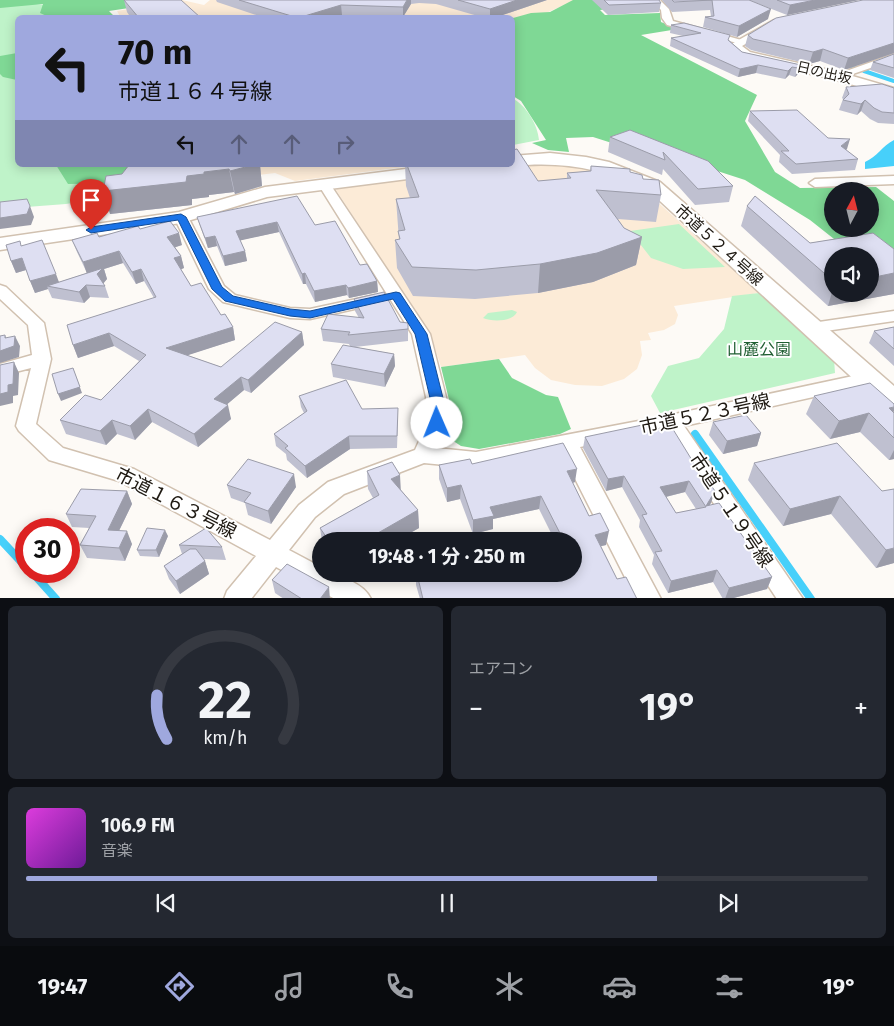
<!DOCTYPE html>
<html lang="ja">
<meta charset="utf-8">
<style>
body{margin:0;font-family:"Fira Sans","Noto Sans JP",sans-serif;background:#242831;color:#f1f3f6;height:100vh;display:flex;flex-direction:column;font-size:19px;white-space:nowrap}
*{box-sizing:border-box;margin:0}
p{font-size:16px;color:#9ea1a6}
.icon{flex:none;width:28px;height:28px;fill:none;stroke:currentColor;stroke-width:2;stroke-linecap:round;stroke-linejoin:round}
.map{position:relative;height:598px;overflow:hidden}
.drawer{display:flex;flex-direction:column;gap:8px;padding:8px;background:#0d0f14;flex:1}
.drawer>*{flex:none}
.guide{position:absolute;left:15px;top:15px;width:500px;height:152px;border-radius:8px;box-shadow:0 2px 12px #0003;background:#9fa8de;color:#111;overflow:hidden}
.needle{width:32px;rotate:7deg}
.tools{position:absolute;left:824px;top:182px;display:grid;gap:10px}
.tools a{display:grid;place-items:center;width:55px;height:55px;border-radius:50%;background:#171b24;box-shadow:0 2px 12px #0003;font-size:25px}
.speed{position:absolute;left:15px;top:518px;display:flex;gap:10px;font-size:25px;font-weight:700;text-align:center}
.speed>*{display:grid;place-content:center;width:65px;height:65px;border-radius:50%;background:#171b24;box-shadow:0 2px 12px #0003;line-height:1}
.speed .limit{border:8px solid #d22;background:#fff;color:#111}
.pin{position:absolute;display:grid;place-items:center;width:42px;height:42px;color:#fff;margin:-51px -21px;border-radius:50% 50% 50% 0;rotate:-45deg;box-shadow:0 0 5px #0007}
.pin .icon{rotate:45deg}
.me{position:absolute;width:55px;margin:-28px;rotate:359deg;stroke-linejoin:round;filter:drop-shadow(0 0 4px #0008)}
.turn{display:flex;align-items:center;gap:18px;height:105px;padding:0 20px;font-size:22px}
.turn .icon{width:65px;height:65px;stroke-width:2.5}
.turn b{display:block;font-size:35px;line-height:42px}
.lanes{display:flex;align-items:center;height:48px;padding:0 20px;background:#0003;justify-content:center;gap:25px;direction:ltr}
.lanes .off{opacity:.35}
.big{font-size:38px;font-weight:700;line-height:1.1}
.drawer .card{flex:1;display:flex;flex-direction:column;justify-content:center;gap:8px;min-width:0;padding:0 18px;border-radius:8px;background:#242831}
.drawer .dial{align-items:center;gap:0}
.dial svg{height:130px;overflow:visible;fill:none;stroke:#363941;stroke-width:7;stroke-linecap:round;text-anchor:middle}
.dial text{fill:#f1f3f6;stroke:none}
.song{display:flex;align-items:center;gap:15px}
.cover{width:60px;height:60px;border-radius:8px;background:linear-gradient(135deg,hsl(300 70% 55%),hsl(280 70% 35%))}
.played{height:5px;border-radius:2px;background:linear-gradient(90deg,#9fa8de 75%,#363941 75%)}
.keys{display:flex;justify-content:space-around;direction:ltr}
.heat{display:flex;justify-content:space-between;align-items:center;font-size:28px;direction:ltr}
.drawer .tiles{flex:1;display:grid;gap:8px;grid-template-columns:1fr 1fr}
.card:last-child{grid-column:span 2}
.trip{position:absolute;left:312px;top:532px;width:270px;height:50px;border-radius:25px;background:#171b24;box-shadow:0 2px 12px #0003;font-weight:700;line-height:50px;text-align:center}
.tabs{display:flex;height:80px;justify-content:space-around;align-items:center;background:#090b0e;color:#9ea1a6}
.tabs .icon{width:35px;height:35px}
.tabs .current{color:#9fa8de}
.tabs b{font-size:22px;color:#f1f3f6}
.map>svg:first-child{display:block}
</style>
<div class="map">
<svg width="894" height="599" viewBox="0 0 894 599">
<rect width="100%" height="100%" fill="#fdfaf6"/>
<!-- built -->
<path fill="#fcebd7" d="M182 0 204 5 210 0H576L523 23 513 25 512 18H121L117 11Z
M554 163 589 168 643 189 759 293 674 306 678 315 675 324 664 330 648 333 651 340 640 341 642 355 637 369 624 379 602 386 575 385 551 380 535 368 525 355 441 367 431 336 336 190 339 187 520 165Z
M114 165H419L295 181 275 173 167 186Z"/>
<!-- green -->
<path fill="#bff3c9" d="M24 3 58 6 74 17 18 18V165H77L148 190 66 204 0 209V7Z
M512 98C526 105 538 125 539 140L513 145Z
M679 224 725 267 683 269 651 258 630 231Z
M759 293 834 359 835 373 660 413 651 396 668 366 699 358 724 329 732 296Z
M512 310 517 312C513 322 492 322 483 318L488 313Z"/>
<!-- forest -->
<path fill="#7fd895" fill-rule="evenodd" d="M0 0H182L109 11 116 18 49 17 40 13 43 4 0 8Z
M573 0H621L633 6 600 10 605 15 660 13 661 22 678 29 641 35 757 95 745 121 775 172 800 188 876 187 894 201V271L869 253 848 250 810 220 745 180 628 142 615 144 593 137 566 138 569 152 548 150 532 143 546 140 521 101 513 96V18L531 13 550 12ZM832 191H870V229H832Z
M17 53V80L3 77 0 74V56Z
M56 165H133L124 183 68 184Z
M499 359 512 378 546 395 558 397 571 429 560 434 479 449 461 446 441 433 453 416 441 367Z"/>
<!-- water -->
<path fill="#47d0fa" d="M894 140V166L865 169V162C877 157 882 146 894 140Z"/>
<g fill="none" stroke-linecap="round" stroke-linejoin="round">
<!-- stream-far2 -->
<path stroke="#47d0fa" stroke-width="3" d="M847 65 868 72"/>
<!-- stream-far1 -->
<path stroke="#47d0fa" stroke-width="4" d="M864 71 894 81"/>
<!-- stream -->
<path stroke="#47d0fa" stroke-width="8" d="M695 434 811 599
M0 539 26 567
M31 571 56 599"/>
<defs>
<path id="street" d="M652 0H660L669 9 673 21 745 41 741 44 667 25 662 18 661 10Z
M894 54V60L841 78 832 76Z
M894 176V184L815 187 809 183 815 179Z
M324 180 330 184 430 334 446 397 447 423 436 448 476 452 670 415 867 373 874 375 876 379 874 383 867 385 684 426 803 599H777L665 430 580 447 661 599H636L561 451 476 468 424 463 344 494 315 517 289 550 321 567V574C338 574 364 583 371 599H335L276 567 251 599H224L227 591 256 556 119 481 49 460 19 431 16 426 31 368 0 376V364L32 355 28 325 0 299V285L6 287 44 323 51 359 36 424 63 448 134 469 270 540 299 505 328 482 415 450 427 423 426 397 412 334 318 184Z
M181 213 188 217 224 286 235 295 290 308 310 309 375 295 383 300 381 303 310 319 290 318 223 302 209 289 174 217Z
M894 311V321L812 333 806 332 803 328 806 324 812 323Z"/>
<path id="secondary" d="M774 20 778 21V25L742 46 750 52 842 73 894 88V97L833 79 741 58 728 46Z
M550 153 586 157 609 162 660 182 894 386V410L885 408 648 190C603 168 562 161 512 166L507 165H512V156Z
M437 165H487L484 169 478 170 267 197 181 223 0 250V238L179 212 265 187Z"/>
</defs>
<!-- street casing -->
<use href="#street" stroke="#d1c1b0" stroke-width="3"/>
<!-- secondary casing -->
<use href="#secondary" stroke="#d1c1b0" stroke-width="3"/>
<!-- street -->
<use href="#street" fill="#fff" fill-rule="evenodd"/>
<!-- secondary -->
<use href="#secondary" fill="#fff" fill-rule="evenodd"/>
</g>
<!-- wall -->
<path fill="#bfc0d0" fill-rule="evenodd" d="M124 0 201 18H131L127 12Z
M216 0H547L494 18H485L436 4 419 3 411 4 403 17 342 15 333 18H265L217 2Z
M592 0H659L661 3 659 12 608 15Z
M662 0H749L768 19 737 37 703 27 705 17 711 16 710 10 672 12Z
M749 0H859L787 15Z
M894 0V53L844 70 820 61 809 64 751 50 745 46 748 35Z
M671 25 729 40 742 52 801 65 799 73 795 77 789 75 785 79 756 73 738 77 670 46 671 38 683 36 670 33Z
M894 54V78L870 70 873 62Z
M846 87 894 88V124L878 123 870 119 861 111 857 115 839 110 843 99 842 98Z
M750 111 828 138 847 149 846 150 858 159 855 170 792 174 779 162 780 155 748 121Z
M630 130 733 186 729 202 695 205 663 169 662 175 608 152 610 137Z
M129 165H260L262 186 235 194 234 192 209 195V197L192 199V205L110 214 122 174Z
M405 165H512L538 181 567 179V173L590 171 591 166 630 172 643 179 661 195 656 222 618 219 624 228 642 237 636 265 593 282 538 293 475 299 413 296 397 268 395 240H399L396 199 410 198 406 186Z
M755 196 810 243 873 233 894 249V294L828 306 741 226 747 206ZM832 256H870V294H832Z
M197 217 315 225 377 281 378 292 349 298 347 295 315 302 306 284H303L279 232 240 240 245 251 247 261 225 266 217 246 208 248 200 226Z
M140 229 182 245 175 247 181 256 184 268 181 269 191 286 221 315 233 327 235 340 187 355 221 367 302 332 304 345 251 393 244 390 226 405 231 419 198 447 152 422 135 440 117 434 106 445 66 434 60 420 101 400 139 361 114 346 78 358 73 345 154 298 144 281 136 284 123 263 104 269 107 279 103 284 105 286 109 298 90 297 84 303 52 298 48 289 35 293 26 270 16 273 11 261 22 246 59 282 87 273 77 252 72 240 99 237Z
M354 299 400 322 408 323V341L355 347 394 354 395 366 385 387 333 377 331 364 350 346 349 344 323 341 321 329 359 318 355 311Z
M894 327V366L869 343 874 331Z
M299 396 362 409 398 420 397 448 350 449 307 478 287 460 286 454 276 446 274 434 304 413 301 407Z
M814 396 894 413V459L889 460 860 432 830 439 806 414Z
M713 422 761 433 757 446 723 454 709 435Z
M651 430 703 478 715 491 709 506 772 577 767 589 730 599H723L713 582 668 593 652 564 654 555 639 527 640 520 622 487 606 491 583 448 585 437ZM685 492 696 509 676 513 666 497Z
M754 463 882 491 894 563 876 568 831 514 783 526 748 480Z
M472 464 575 482 573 483 589 516 606 545 601 546 617 579 637 599H420L416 585V574H574V541H555L539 509 493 519V529L473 534 460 499 447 502 439 479V465Z
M367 471 401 490 418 510 419 528 396 541H322L320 528 373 498 368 489Z
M227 485 296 487 271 524 248 515 245 503 231 498Z
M127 491 132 504 119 531 132 544 125 561 87 558 80 545 89 528 72 527 66 514Z
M168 536 159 557 140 556 137 550Z
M179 545 222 547 226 560 204 559 205 561 209 574 180 594 169 579 164 566 182 554Z
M272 580 330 599H284L275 593Z"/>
<!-- shaded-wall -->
<path fill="#9b9ca9" d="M407 0H411V4L403 17V7Z
M517 0H547L494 18H490V9Z
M815 0H859L787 15 790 5Z
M341 5 342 15 333 18H298Z
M771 9 768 19 737 37 739 26Z
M894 43V53L844 70 848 58Z
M823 49 820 61 809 64 813 52Z
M758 65 756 73 738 77 740 69Z
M801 65 799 73 795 77 798 68Z
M792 67 789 75 785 79 788 71Z
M865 100 861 111 857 115 861 104Z
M850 139 847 149 837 156 841 146Z
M253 165H260L262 186 235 194 230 171Z
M229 169 234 192 209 195V197L192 199V205L110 214 103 191 187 176 204 172Z
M30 206 34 217 31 225 0 229V218Z
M277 222 279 232 238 241 236 231Z
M179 233 182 245 170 249 167 237Z
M215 236 217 246 208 248 205 238Z
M642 237 636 265 593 282 538 293 540 264Z
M119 251 123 263 104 269 107 279 101 286 97 274H87L83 262Z
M245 251 247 261 225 266 223 256Z
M181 256 184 268 177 271 174 258Z
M22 258 26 270 16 273 11 261Z
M141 269 144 281 136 284 132 272Z
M305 273 306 284H303L302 274Z
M894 273V294L828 306 832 292V294H870V278Z
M56 274 60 285 47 286 48 289 35 293 30 281Z
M377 281 378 292 349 298 348 288Z
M86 285 90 297 84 303 79 292Z
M346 285 347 295 315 302 314 291Z
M233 327 235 340 170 361 166 348Z
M302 332 304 345 251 393 248 380Z
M109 333 114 346 78 358 73 345Z
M5 335 9 346 15 336 20 346 19 357 0 363V351L5 338Z
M394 354 395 366 385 387 384 374Z
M14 362 19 373 18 395 13 396V403L0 406V394L8 385Z
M73 368 82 393 61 401 58 394Z
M241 377 244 390 218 412 214 399Z
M228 405 231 419 198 447 194 434Z
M894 407V411L887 425 889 408Z
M148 409 152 422 135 440 130 426Z
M869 413 860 432 830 439 839 421Z
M112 420 117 434 106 445 100 431Z
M761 433 757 446 723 454 727 441Z
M349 436 350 449 307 478 305 466Z
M894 450V459L889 460Z
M577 469 575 482 565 485 567 471Z
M294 474 296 487 271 524 268 511Z
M400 475 401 493 391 479Z
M624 476 622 487 606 491 608 479Z
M689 481 685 492 657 499 660 487Z
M461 485 460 499 447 502V488Z
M127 491 132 504 113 543 108 530Z
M715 491 711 503 702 518 706 506Z
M541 496 539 509 493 519V529L473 534V520L490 507Z
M840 496 831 514 783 526 790 509Z
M418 510 419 528 396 541H364Z
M165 530 168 536 159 557 156 550Z
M127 531 132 544 125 561 119 548Z
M609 531 606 545 593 548 595 535Z
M894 548V563L876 568 886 550Z
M205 561 209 574 180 594 176 581Z
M717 570 713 582 668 593 671 581Z
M772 577 767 589 730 599H725L729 588Z
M329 587 330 599H320Z"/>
<!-- building -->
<path fill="#dedff2" stroke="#9b9ca9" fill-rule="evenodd" d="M124 0H181L201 18H139Z
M239 0H407L403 7 341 5 298 18Z
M458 0H517L490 9Z
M604 0H659L661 3 609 5Z
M672 0H749L771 9 739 26 705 17 714 16 712 0 674 2Z
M777 0H815L790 5Z
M863 0H894V43L848 58 823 49 813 52 753 39 748 35 776 18Z
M684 23 730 35 728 40 742 52 801 65 798 68 792 67 788 71 758 65 740 69 671 38 701 33 671 25Z
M894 54V68L873 62Z
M882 84 894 88V113L882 112 874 108 865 100 861 104 843 100 849 94 846 87Z
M797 110 828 138 850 139 841 146 858 159 796 164 781 151H789L750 111Z
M630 130 708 161 733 186 698 189 663 152 665 160 610 137Z
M517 149 538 181 571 178 567 173 591 171V166L630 169V172L642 175 643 179 659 180 661 195 596 190 624 228 642 237 597 253 540 264 476 270 412 267 395 240 400 239 398 231 405 230 396 199 419 197 407 165H512V150Z
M129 165H253L230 171 229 169 204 172V174L187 176 186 182 103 191 106 176 122 174Z
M297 196 315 225 335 221 360 265 367 264 377 281 348 288 346 285 314 291 305 273 302 274 277 222 236 231 245 251 223 256 215 236 205 238 197 217Z
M755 196 810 243 873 233 894 249V273L870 278V256H832V280L747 206Z
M27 199 30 206 27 214 0 218V202Z
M170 221 179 233 167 237 181 256 174 258 191 286 201 283 221 315 225 314 233 327 166 348 221 367 275 322 302 332 248 380 241 377 214 399 228 405 194 434 148 409 130 426 112 420 100 431 60 420 85 395 101 400 146 355 109 333 73 345 67 325 156 297 141 269 132 272 119 251 83 262 72 240 97 233 99 237 138 226 140 229Z
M42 240 56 274 30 281 22 258 11 261 6 245 20 241 21 246Z
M103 268 97 274 105 286 86 285 79 292 47 286Z
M384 292 400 322 408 323V329L348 335 350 332 321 329 328 314 364 318 354 299Z
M894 327V349L874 331Z
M5 335V338L15 336 14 346 0 351V336Z
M343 345 394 354 384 374 331 364Z
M14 362 13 384 8 385V392L0 394V365Z
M73 368 80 387 58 394 52 374Z
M346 380 362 409 398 408 397 436H349L305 466 285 448 288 446 274 434 307 411 299 396Z
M870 383 894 404V407L889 408 894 413V438L869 413 839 421 814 396Z
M746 415 761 433 727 441 713 422Z
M647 424 651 430 671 426 703 478H706L715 491 706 506 719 503 772 577 729 588 717 570 671 581 655 552 662 551 642 515 647 514 624 476 608 479 585 437ZM689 481 706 507 676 513 660 487Z
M563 443 577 469 567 471 589 516 600 513 609 531 595 535 617 579 626 577 637 599H423L417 574H574V541H564L541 496 490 507 494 516 473 520 461 485 447 488 439 465 470 459 472 464Z
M837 443 882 491 894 489V548L886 550 840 496 790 509 754 463Z
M248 459 294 474 268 511 244 502 251 493 227 485Z
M392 462 400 475 391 479 418 510 364 541H329L320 528 379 495 367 471Z
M81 489 127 491 108 530 127 531 119 548 80 545 96 516 66 514Z
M147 528 165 530 156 550H137Z
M206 528 222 547 179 545Z
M190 549H196L205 561 176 581 164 566Z
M287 564 329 587 320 599H302L272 580Z"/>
<!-- route -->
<path fill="#1a73e8" stroke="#114b97" d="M181 214 186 217 222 287 233 296 290 309 310 311 396 292 400 293 427 334 443 398 444 423 442 427H432L430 423V398L415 334 393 299 310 318 290 316 225 301 212 289 178 220 91 233 86 230 91 227Z"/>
<g text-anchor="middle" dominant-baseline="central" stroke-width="4" stroke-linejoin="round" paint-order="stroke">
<!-- far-street labels -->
<g font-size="14" fill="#1f1a13" stroke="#fff">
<text transform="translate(824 73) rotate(13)">日の出坂</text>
</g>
<!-- street labels -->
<g font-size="16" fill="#1f1a13" stroke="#fff">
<text transform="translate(719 245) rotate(42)">市道５２４号線</text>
</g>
<!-- park labels -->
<g font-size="16" fill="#205f33" stroke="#fff">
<text x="759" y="349">山麓公園</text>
</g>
<!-- near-street labels -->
<g font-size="19" fill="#1f1a13" stroke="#fff">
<text transform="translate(705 414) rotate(-12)">市道５２３号線</text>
<text transform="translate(176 503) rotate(27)">市道１６３号線</text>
<text transform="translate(731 510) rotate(56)">市道５１９号線</text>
</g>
</g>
</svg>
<div class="tools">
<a><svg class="needle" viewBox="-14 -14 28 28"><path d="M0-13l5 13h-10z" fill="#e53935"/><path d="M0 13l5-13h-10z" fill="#9ea1a6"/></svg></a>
<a><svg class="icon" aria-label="sound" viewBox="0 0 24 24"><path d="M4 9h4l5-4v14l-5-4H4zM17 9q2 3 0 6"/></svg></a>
</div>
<div class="speed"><div class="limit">30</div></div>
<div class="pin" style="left:91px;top:230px;background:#d93025"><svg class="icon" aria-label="arrive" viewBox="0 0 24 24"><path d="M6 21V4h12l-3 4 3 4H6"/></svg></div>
<svg class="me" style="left:437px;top:423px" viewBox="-20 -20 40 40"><circle r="19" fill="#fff"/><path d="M0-13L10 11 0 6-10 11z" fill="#1a73e8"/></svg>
<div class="trip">19:48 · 1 分 · 250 m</div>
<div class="guide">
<div class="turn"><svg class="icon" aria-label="left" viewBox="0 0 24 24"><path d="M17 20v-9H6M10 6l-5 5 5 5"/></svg><div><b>70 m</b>市道１６４号線</div></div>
<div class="lanes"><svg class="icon" aria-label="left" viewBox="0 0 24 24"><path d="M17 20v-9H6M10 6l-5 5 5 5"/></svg><svg class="icon off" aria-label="ahead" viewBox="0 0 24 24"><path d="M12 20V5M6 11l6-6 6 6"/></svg><svg class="icon off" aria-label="ahead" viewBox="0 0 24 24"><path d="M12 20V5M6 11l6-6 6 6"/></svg><svg class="icon off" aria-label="right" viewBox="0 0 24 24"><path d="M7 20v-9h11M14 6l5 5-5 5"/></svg></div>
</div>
</div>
<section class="drawer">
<div class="tiles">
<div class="card dial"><svg viewBox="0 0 100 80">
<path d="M14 69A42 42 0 1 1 86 69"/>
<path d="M14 69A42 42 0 0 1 8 42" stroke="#9fa8de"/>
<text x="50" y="56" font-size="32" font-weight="700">22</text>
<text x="50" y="72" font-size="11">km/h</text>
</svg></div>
<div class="card"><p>エアコン</p>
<div class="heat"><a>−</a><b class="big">19°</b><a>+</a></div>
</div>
<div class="card">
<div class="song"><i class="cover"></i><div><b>106.9 FM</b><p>音楽</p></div></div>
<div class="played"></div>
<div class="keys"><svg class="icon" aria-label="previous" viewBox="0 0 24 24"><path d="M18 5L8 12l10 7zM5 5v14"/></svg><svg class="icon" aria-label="pause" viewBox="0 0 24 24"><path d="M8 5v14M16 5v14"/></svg><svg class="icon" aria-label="next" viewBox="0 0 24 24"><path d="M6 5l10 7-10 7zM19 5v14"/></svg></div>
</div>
</div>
</section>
<nav class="tabs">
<b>19:47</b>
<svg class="icon current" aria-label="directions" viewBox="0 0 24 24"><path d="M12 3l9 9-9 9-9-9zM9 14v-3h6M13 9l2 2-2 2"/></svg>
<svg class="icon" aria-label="music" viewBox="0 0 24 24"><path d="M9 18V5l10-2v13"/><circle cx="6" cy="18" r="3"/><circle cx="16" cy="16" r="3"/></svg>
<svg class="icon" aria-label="phone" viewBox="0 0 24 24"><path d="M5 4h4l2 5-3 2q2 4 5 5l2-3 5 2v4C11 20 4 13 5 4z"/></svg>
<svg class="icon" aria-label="climate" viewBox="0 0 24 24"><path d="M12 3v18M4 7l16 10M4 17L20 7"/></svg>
<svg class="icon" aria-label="car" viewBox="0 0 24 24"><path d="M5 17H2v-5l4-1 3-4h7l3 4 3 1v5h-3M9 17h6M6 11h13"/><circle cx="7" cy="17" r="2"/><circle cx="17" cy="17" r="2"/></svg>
<svg class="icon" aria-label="filters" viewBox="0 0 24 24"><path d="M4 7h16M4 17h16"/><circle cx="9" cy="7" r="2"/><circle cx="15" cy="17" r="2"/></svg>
<b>19°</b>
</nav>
